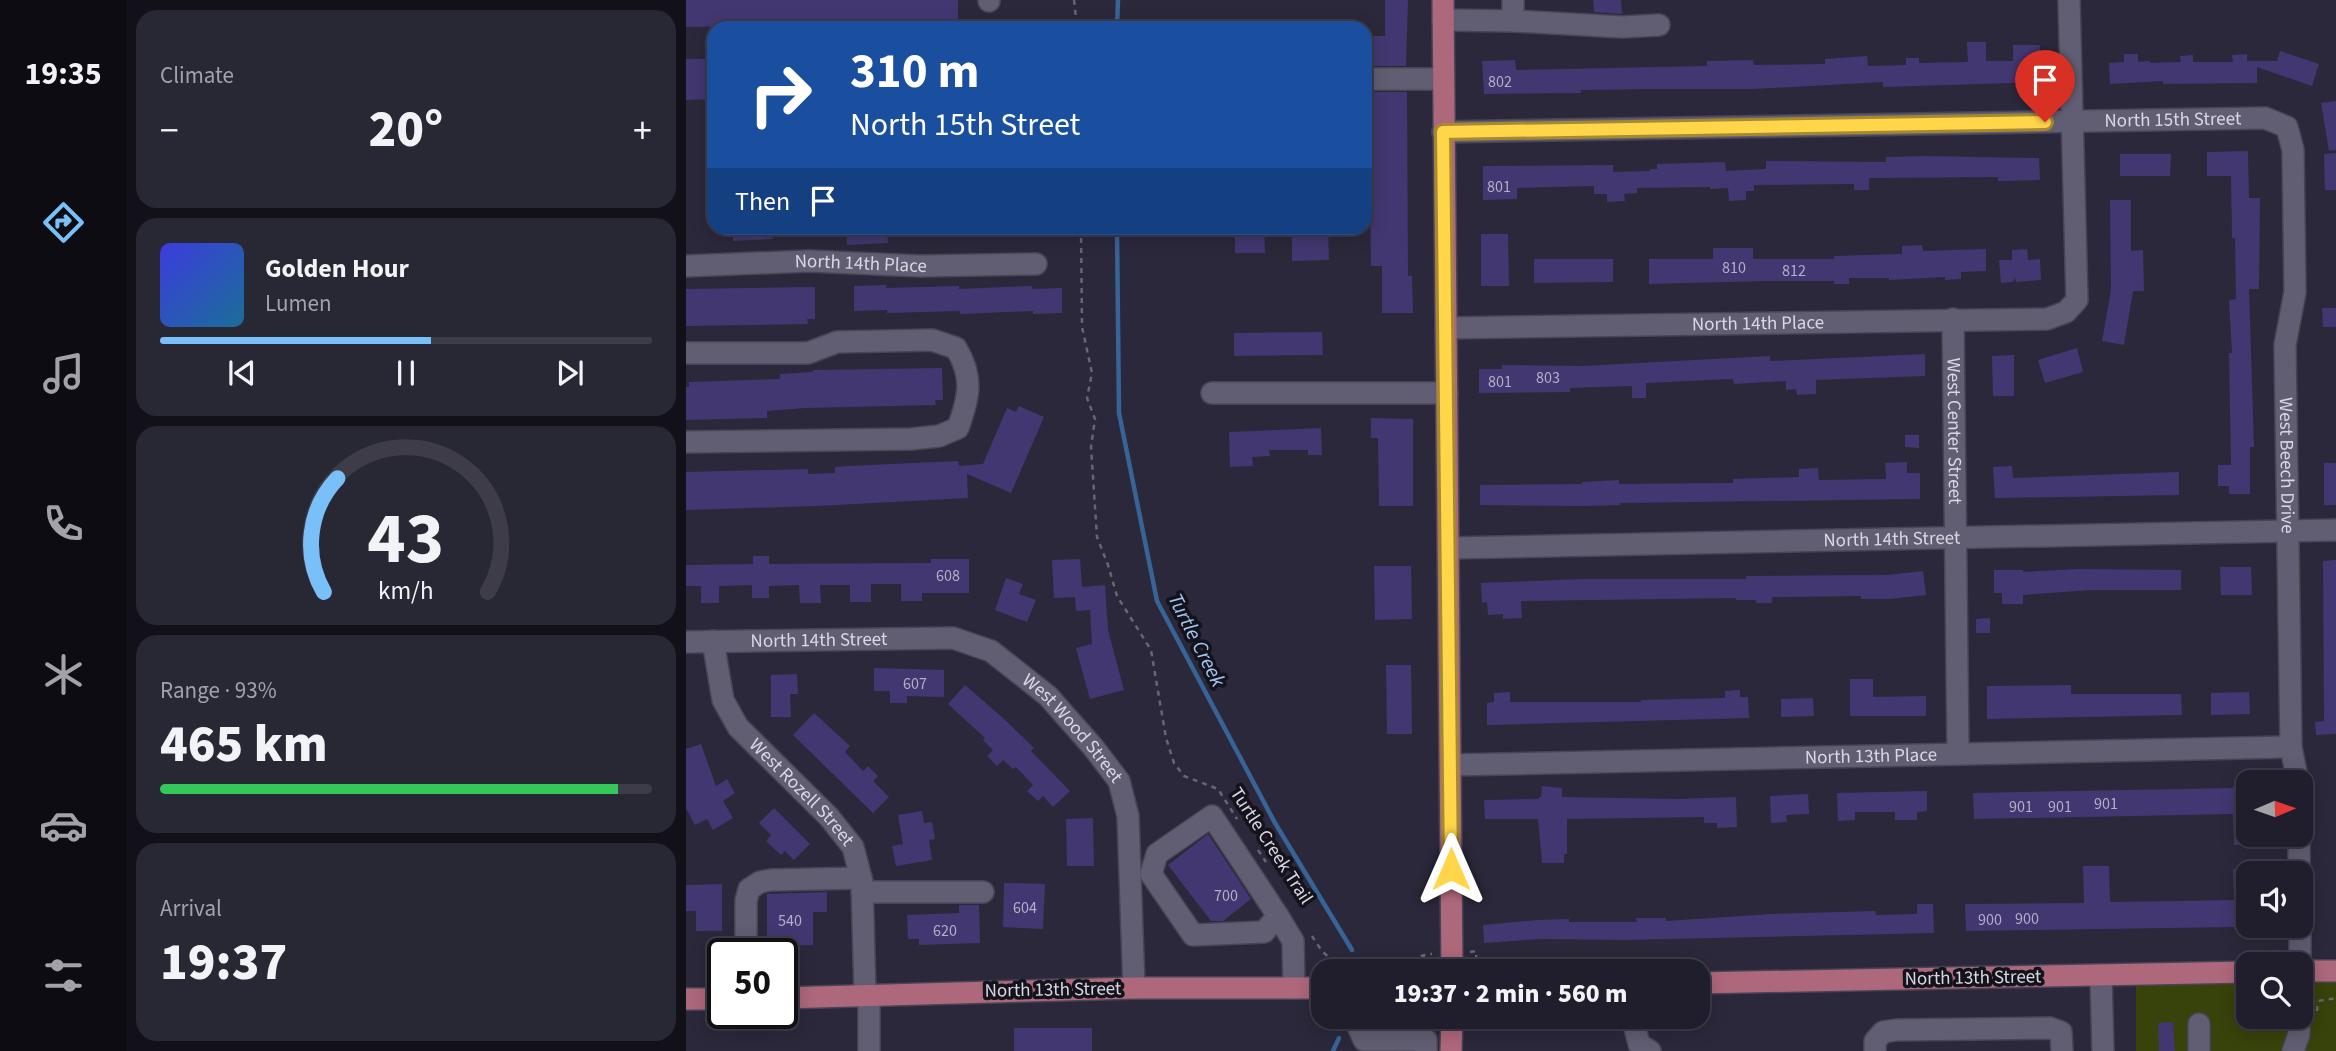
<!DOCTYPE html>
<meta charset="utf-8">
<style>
body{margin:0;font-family:"Source Sans 3",sans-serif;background:#282734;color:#f1f3f6;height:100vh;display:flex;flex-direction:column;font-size:26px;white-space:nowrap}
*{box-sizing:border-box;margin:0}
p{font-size:23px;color:#a2a2a9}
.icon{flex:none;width:38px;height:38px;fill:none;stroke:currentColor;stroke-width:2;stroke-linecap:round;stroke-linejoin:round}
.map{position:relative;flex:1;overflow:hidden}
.details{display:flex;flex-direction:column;gap:10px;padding:10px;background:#121018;width:560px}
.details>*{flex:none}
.hud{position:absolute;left:21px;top:21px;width:665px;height:214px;border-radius:21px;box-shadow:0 4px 18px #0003,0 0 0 2px #3d3c48;background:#1a4fa0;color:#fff;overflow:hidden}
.needle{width:46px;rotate:88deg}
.tools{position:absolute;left:1550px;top:770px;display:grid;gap:14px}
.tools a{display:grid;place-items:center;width:77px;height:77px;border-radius:14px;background:#201e2c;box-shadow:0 4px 18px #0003,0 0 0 2px #3d3c48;font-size:35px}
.speed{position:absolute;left:21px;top:938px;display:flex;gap:14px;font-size:35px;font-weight:700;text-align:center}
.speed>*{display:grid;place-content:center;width:91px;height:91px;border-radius:50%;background:#201e2c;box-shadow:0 4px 18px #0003,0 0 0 2px #3d3c48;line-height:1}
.speed .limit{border:4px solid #111;border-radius:10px;background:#fff;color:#111}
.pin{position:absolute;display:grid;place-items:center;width:60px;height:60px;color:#fff;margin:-72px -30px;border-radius:50% 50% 50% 0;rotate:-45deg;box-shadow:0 0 7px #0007}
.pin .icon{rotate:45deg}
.me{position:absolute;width:77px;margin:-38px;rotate:0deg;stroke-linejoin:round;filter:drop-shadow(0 0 5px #0008)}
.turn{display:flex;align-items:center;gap:24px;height:147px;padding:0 28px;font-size:32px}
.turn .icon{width:91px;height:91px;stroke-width:2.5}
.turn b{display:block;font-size:49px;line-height:60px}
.then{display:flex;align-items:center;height:66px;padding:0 28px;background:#0003;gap:14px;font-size:26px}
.big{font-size:52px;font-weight:800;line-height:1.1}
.details .widget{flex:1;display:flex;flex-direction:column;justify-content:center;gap:10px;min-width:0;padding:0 24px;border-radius:21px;background:#282734}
.details .dial{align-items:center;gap:0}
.dial svg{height:182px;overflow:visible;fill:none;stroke:#3d3c48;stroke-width:7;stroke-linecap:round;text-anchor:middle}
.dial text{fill:#f1f3f6;stroke:none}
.song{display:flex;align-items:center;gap:21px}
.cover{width:84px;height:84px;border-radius:10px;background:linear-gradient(135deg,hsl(240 70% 55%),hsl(200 70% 35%))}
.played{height:7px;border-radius:4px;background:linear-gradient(90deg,#79bff8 55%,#3d3c48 55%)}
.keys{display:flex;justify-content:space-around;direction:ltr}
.heat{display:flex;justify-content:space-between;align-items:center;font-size:38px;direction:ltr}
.charge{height:10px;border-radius:5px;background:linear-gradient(90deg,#34c759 93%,#3d3c48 0)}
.trip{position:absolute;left:625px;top:959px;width:399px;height:70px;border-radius:21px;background:#201e2c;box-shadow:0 4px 18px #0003,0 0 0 2px #3d3c48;font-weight:800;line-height:70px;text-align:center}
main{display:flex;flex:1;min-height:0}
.tab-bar{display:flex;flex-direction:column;width:126px;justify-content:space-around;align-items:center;background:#0d0c12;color:#a2a2a9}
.tab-bar .icon{width:49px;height:49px}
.tab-bar .selected{color:#79bff8}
.tab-bar b{font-size:32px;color:#f1f3f6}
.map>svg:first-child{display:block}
</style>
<main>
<nav class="tab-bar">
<b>19:35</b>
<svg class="icon selected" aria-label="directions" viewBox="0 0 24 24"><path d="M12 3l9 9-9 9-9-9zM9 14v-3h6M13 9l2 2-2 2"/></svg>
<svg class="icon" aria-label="music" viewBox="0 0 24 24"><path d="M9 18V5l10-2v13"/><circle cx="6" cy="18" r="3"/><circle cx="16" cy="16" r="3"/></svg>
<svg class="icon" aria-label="phone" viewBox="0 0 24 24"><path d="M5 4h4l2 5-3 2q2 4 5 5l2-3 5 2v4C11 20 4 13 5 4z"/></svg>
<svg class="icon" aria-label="climate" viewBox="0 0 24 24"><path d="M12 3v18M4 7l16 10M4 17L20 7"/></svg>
<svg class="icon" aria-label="car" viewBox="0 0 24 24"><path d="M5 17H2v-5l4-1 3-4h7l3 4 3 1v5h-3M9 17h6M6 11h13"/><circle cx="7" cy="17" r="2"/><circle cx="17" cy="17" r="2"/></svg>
<svg class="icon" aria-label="filters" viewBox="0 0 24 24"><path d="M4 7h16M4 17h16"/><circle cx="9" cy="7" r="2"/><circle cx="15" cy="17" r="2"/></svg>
</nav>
<section class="details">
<div class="widget"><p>Climate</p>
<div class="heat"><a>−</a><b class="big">20°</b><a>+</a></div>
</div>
<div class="widget">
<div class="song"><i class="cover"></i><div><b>Golden Hour</b><p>Lumen</p></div></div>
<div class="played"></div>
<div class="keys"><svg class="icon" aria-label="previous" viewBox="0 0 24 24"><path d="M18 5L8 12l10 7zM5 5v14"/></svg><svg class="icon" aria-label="pause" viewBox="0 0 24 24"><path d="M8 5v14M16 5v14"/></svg><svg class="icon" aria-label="next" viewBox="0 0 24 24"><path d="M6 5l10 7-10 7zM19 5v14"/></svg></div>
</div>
<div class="widget dial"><svg viewBox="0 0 100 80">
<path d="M14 69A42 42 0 1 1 86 69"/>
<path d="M14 69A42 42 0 0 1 20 19" stroke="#79bff8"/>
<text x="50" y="56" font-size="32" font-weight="700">43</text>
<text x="50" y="72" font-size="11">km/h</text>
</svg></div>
<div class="widget"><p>Range · 93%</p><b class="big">465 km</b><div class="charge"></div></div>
<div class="widget"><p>Arrival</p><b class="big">19:37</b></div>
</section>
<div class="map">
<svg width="1650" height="1051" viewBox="0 0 1650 1051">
<rect width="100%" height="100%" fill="#2b283b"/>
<!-- green -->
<path fill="#38420b" d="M1615 973H1650V1051H1450V976L1563 974V1017H1615Z"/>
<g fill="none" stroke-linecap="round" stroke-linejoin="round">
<!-- stream -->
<path stroke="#376397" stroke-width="4.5" d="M431 28 432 0
M431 228 433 413 471 601 589 823 666 950
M647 1051 653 1038"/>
</g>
<!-- building -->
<path fill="#433771" d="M0 0H272V28H238V25L142 28V25L0 27Z
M699 0H722L720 66H684L685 36H699Z
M907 0H935L936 14 908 12Z
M1281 42H1300V61H1327V45H1354L1353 82 1197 87V82L1068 89H964L895 90V93L798 94 796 61 829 60 830 70 1021 66V61L1067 60 1068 65 1139 64V59L1181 56 1182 66 1220 65V58H1233V63L1282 62Z
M1594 51 1633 64 1626 86 1571 67V83L1477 84V81L1424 84 1423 63 1438 62V54H1452V62L1464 61V63L1495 62 1494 56 1507 55V62H1547L1546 55 1561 54V61H1591Z
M0 59H28V99L0 100Z
M683 92H721L722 276H726L727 313H696V266H685Z
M1650 101V150L1643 151 1635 103Z
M1562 151 1563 198H1574L1573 289H1563L1568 447H1564V494H1543V486H1532V465H1545L1543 353H1546L1543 300 1550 299 1549 238H1546L1545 176H1521V152Z
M1650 153V190H1639L1638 154Z
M1434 154H1485L1484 176H1434Z
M1240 156 1353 158 1354 180 1312 181V177L1183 178V190H1168V184L1068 185V191H1060V200L1043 201 1042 188 1024 189V187L951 188V193L938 194 939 201 921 202V194H908V186L831 188V199L797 200V166L927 165V172L964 171V169H971V164L1039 162 1040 171 1080 169V161L1200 162V157Z
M1424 200H1445V251L1457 250 1458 291H1447L1438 345 1416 341 1425 290Z
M46 228H86L87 239 47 241Z
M160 228H201L202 243 161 245Z
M549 228H578L579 253H549Z
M642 228 643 260 606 261V229Z
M795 234H822L823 286H795Z
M1236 245 1237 251 1300 249V271L1275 272V279L1259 280V277L1203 280V278H1163V284H1148V281H1081L963 284V259H1027V248H1067V259H1148V256L1216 254V246Z
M1341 249 1342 260 1354 259 1355 280 1330 282 1329 277 1327 282 1315 283 1313 260H1326V250Z
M848 259H927V282L848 283Z
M200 285V288L273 286V289L346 286V289L376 288V313L347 314V311L274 314V311L201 313V310L168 311V286Z
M129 287V319H121L122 324 0 326V289Z
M1636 308H1650V327H1637Z
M636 332 637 355 548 356V333Z
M1391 348 1397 372 1359 383 1352 360Z
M1239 354V376L1130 380V394L1111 395 1110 389 1100 390V381L1048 384 1047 379 960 383V398H946V386L884 388V392L793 393V369H816V365L896 366 1084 356V361Z
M1328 355V396H1307L1306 356Z
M256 368 257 400H249L250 405 119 408 81 411V418L0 420V387H3V382L94 379V374L127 372V370Z
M333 406 358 417 325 493 281 474 282 498 130 506 0 510V472L122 469V474L149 473V467L162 466 272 461 273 466 297 464 321 408 330 412Z
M685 418 727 419V506H693L692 438H685Z
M635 428 636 455H622V450H583L584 456 566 457 567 466 544 467 543 432Z
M1219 435H1233V448L1219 447Z
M1221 462V473H1234V499L934 503V505L897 506 794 505V485L896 484V482L933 480V484L1047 483V479L1113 477V469L1132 468 1133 480 1200 479 1199 463Z
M1638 463H1650V505H1638Z
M1326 466 1327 478 1493 472V495L1309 498 1307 467Z
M67 556H83V564L245 563V559H283V593H236V601H215V584H185V602H164V585H134L135 603H114L113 585 83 586V598H66V585L33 586V603H15V586H0V565L67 564Z
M394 559 396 587 419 585 422 630 438 690 404 699 390 648 406 644 404 610 390 611 389 597 368 598 366 560Z
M1650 560V734L1630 735 1629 722 1638 721 1637 561Z
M688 566H725L726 619 689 620Z
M1534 567H1565L1566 595H1535Z
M1393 569 1495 570V590H1405L1337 595V604H1316V593H1308V570H1337V572Z
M1237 571 1240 595 1203 599H1175V596L1086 597V603H1070V600H1050V598L835 601 836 618 817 619V614L802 615 801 602 796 603 795 583 898 579H1060V576L1201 575Z
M320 578 337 584 333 594 350 600 341 622 309 610Z
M1304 618V633H1290V619Z
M700 665H725L726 734H701Z
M188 668 258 670V697L221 696V703H204V691H188Z
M111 674 112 694H104L105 717H85V675Z
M1164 679H1187V697L1240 696V716H1164Z
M279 685 318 719 348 748 345 751 384 791 367 807 357 796 352 801 341 791 347 785 330 767 327 769 317 760 311 766 301 756 307 750 297 740 299 738 262 704Z
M1385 685V694H1495L1496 715 1301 719V686Z
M1054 690V697H1062L1063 718 801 725V703L808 702V693L824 692V702H955V700L1039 698V691Z
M1563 692 1564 714 1525 715V693Z
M1127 698 1128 716 1095 717V699Z
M128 713 164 746 159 752 177 771 182 766 192 776 187 781 203 797 187 813 107 735Z
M15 744 30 786 41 779 49 793 37 801 47 818 27 830 21 819 9 825 0 808V749Z
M856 786 876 788V797L990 799 1050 797 1051 827 1031 828V823H1018V817L881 819V854H878V863H856L852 819H799L798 800 853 799V797H855Z
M1547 786H1563V845H1548L1547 814 1288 819 1287 793 1547 788Z
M1241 791V811L1231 812V820H1209V812H1169V820L1152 821 1151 793Z
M1122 794 1123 814 1100 815 1101 822 1085 823 1084 796Z
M88 808 124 844 108 860 99 851 95 855 80 841 85 835 73 823Z
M236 811 238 823 246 822 249 839 243 840 246 860 210 866 206 846 217 844 212 815Z
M407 818 408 866H381L380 819Z
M522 834 565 899 537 921H525L482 865Z
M1397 866H1423L1424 902 1548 900 1547 869H1563V929H1548V927L1280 931 1279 904 1398 903Z
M318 883 359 884 357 929 317 927Z
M36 884V931H10V911H0V885Z
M141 892V912H127V945L85 946V936H81V894Z
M1231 904H1247L1248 933 939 940 853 939 798 943 797 925 852 920 883 919V922H951L950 918H980V921L1086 914 1189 911 1190 915 1231 914Z
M273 905H293L294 943 233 945V939H222L221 915 273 913Z
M1487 1022 1489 1051H1473L1472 1023Z
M328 1028H406V1051H328Z"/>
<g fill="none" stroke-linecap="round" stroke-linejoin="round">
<defs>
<g id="minor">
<path d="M303 0V1"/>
<path d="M757 20 827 21V0"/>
<path d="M827 21 936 27 973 25"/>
<path d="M679 79H757"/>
<path id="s1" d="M757 132 1579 118 1601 127 1607 150 1609 292 1599 345 1605 747 1612 782"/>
<path id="s2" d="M0 266 123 261 235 266 350 264"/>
<path id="s3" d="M1267 319 1272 753"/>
<path id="s4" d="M760 328 1361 319 1380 312 1391 300 1383 0"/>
<path d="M0 353H122L151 342 246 340 270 348C288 378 283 397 272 428L253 436 225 439 0 442"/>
<path d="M526 393H761"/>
<path id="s5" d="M762 548 1650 530"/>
<path id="s6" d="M27 641 37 700 52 727 143 817 167 847 176 882 179 994"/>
<path id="s7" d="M0 642 267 638 305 651 362 696 407 747 433 781 442 816 448 988"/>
<path id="s8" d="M765 765 1605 747"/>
<path d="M526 816 592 916 578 932 507 935 465 874 471 854Z"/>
<path d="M1613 835V873"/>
<path d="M176 892H297"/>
<path d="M592 916 607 941 608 988"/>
<path d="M1614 926V964"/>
<path d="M60 954V901L63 889 74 882 85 880 175 878"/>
<path d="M1415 977 1417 1051"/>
<path d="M183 994V1051"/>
<path d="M666 1017 668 1018 678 1040H740V1051"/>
<path d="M712 1017 713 1040"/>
<path d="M946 1017 953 1044 964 1051"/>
<path d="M1513 1024V1051"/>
<path d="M1189 1051V1041L1197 1032 1210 1030 1364 1028 1375 1032 1376 1051"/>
<path d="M1607 1051 1613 1034V1017"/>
</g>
<path id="major" d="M757 0 766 971
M1615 971H1650
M1012 983 1563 972
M96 998 448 988H637
M0 999H37
M765 1051 766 1017"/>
</defs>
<!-- minor casing -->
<use href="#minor" stroke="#474454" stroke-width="24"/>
<!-- major casing -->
<use href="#major" stroke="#474454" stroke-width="24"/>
<!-- path -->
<path stroke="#676576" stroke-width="2.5" stroke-dasharray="5 5" stroke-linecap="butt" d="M388 0 391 28
M395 228 396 327 406 373 401 398 409 419 405 447 411 537 422 565 431 596 465 650 480 738 488 763 498 776 532 789 551 819
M572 850 580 862
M626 936C630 942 636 953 643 957 656 965 709 962 725 959 733 958 738 954 746 954
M784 952 790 951 791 971
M737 954 741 971
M1615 992 1632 1001 1650 998
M1631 1011 1632 1001"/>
<!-- minor -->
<use href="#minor" stroke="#615e73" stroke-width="21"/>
<!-- major -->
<use href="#major" stroke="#ae687b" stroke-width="21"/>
</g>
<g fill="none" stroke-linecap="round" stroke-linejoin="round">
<defs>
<path id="route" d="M765 869 757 132 1359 122"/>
</defs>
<!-- route casing -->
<use href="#route" stroke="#a68a30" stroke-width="18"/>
<!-- route -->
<use href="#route" stroke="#ffd54a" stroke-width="12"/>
</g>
<g text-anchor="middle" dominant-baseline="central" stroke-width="7" stroke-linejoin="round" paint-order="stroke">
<!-- number labels -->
<g font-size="16" fill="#b3afc6">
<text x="814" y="82">802</text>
<text x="813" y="187">801</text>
<text x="1048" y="268">810</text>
<text x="1108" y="271">812</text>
<text x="862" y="378">803</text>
<text x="814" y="382">801</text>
<text x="262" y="576">608</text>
<text x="229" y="684">607</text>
<text x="1420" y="804">901</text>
<text x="1335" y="807">901</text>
<text x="1374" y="807">901</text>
<text x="540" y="896">700</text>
<text x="339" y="908">604</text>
<text x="1341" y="919">900</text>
<text x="1304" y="920">900</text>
<text x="104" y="921">540</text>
<text x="259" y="931">620</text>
</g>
<!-- street labels -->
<g font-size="19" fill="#d8d7e3" stroke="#14121b">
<text stroke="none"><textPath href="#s1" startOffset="730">North 15th Street</textPath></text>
<text stroke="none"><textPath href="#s2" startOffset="175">North 14th Place</textPath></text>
<text stroke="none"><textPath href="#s4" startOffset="312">North 14th Place</textPath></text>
<text stroke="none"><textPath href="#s3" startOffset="112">West Center Street</textPath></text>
<text stroke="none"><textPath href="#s1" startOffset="1186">West Beech Drive</textPath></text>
<text stroke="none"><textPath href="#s5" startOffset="444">North 14th Street</textPath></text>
<text stroke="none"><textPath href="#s7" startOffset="133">North 14th Street</textPath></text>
<text stroke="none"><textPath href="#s7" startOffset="420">West Wood Street</textPath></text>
<text stroke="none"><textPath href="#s8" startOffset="420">North 13th Place</textPath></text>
<text stroke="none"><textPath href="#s6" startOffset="182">West Rozell Street</textPath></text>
<text transform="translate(585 846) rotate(57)">Turtle Creek Trail</text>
<text transform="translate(1287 978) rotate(-1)">North 13th Street</text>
<text transform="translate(367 990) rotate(-1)">North 13th Street</text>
</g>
<!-- water labels -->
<g font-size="21" font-style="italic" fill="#a0c6f3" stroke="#14121b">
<text transform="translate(511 640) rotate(63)">Turtle Creek</text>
</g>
</g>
</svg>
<div class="tools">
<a><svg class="needle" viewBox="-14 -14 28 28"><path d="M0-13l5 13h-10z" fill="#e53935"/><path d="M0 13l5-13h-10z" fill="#a2a2a9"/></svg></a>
<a><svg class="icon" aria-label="sound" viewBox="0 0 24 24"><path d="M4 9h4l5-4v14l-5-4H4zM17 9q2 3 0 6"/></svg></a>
<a><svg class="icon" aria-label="search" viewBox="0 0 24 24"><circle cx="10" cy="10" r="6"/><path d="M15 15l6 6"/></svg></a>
</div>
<div class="speed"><div class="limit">50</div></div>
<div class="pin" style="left:1359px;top:122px;background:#d93025"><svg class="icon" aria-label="arrive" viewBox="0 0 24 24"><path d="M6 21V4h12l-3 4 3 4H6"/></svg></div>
<svg class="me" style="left:765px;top:869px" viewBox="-20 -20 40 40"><path d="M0-17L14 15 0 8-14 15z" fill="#ffd54a" stroke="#fff" stroke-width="4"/></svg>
<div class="trip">19:37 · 2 min · 560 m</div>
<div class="hud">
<div class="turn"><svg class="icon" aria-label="right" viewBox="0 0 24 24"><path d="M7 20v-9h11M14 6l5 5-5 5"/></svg><div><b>310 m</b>North 15th Street</div></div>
<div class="then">Then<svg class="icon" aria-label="arrive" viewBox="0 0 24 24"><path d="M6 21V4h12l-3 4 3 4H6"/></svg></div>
</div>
</div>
</main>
